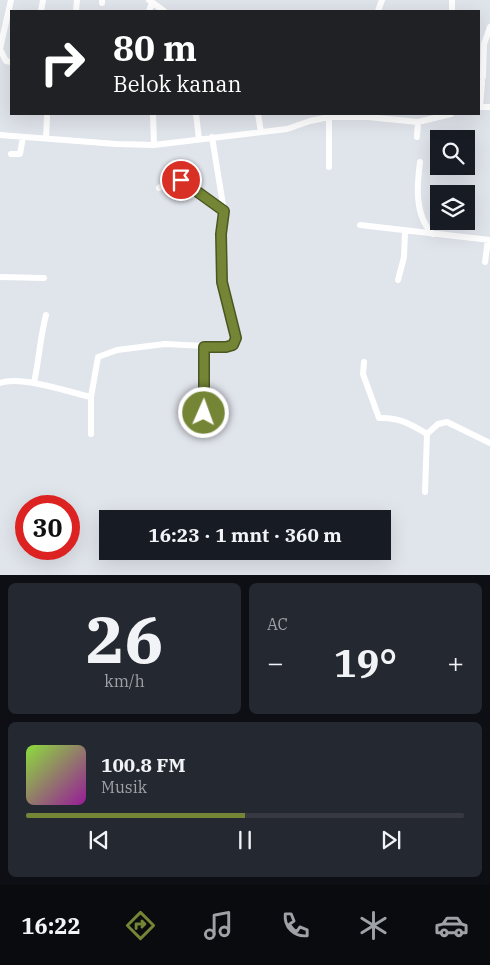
<!DOCTYPE html>
<html lang="id">
<meta charset="utf-8">
<style>
body{margin:0;font-family:"IBM Plex Serif",serif;background:#242831;color:#f1f3f6;height:100vh;display:flex;flex-direction:column;font-size:19px;white-space:nowrap}
*{box-sizing:border-box;margin:0}
p{font-size:16px;color:#9ea1a6}
.icon{flex:none;width:28px;height:28px;fill:none;stroke:currentColor;stroke-width:2;stroke-linecap:round;stroke-linejoin:round}
.map{position:relative;height:575px;overflow:hidden}
.sheet{display:flex;flex-direction:column;gap:8px;padding:8px;background:#0d0f14;flex:1}
.sheet>*{flex:none}
.guide{position:absolute;left:10px;top:10px;width:470px;height:105px;border-radius:0px;box-shadow:0 5px 20px #0002;background:#202124;color:#fff;overflow:hidden}
.fabs{position:absolute;left:430px;top:130px;display:grid;gap:10px}
.fabs a{display:grid;place-items:center;width:45px;height:45px;border-radius:0px;background:#171b24;box-shadow:0 5px 20px #0002;font-size:25px}
.speed{position:absolute;left:15px;top:495px;display:flex;gap:10px;font-size:25px;font-weight:700;text-align:center}
.speed>*{display:grid;place-content:center;width:65px;height:65px;border-radius:50%;background:#171b24;box-shadow:0 5px 20px #0002;line-height:1}
.speed .limit{border:8px solid #d22;background:#fff;color:#111}
.pin{position:absolute;display:grid;place-items:center;width:42px;height:42px;color:#fff;margin:-21px;border:2px solid #fff;border-radius:50%;box-shadow:0 1px 5px #0007}
.me{position:absolute;width:55px;margin:-28px;rotate:2deg;stroke-linejoin:round;filter:drop-shadow(0 0 4px #0008)}
.turn{display:flex;align-items:center;gap:18px;height:105px;padding:0 20px;font-size:22px}
.turn .icon{width:65px;height:65px;stroke-width:2.5}
.turn b{display:block;font-size:35px;line-height:42px}
.big{font-size:38px;font-weight:700;line-height:1.1}
.sheet .tile{flex:1;display:flex;flex-direction:column;justify-content:center;gap:8px;min-width:0;padding:0 18px;border-radius:8px;background:#242831}
.sheet .dial{align-items:center;gap:0}
.dial b{font-size:65px;line-height:1}
.song{display:flex;align-items:center;gap:15px}
.cover{width:60px;height:60px;border-radius:8px;background:linear-gradient(135deg,hsl(90 70% 55%),hsl(300 70% 35%))}
.played{height:5px;border-radius:2px;background:linear-gradient(90deg,#748635 50%,#363941 50%)}
.keys{display:flex;justify-content:space-around;direction:ltr}
.heat{display:flex;justify-content:space-between;align-items:center;font-size:28px;direction:ltr}
.sheet .tiles{flex:1;display:grid;gap:8px;grid-template-columns:1fr 1fr}
.tile:last-child{grid-column:span 2}
.trip{position:absolute;left:99px;top:510px;width:292px;height:50px;border-radius:0px;background:#171b24;box-shadow:0 5px 20px #0002;font-weight:700;line-height:50px;text-align:center}
.tab-bar{display:flex;height:80px;justify-content:space-around;align-items:center;background:#090b0e;color:#9ea1a6}
.tab-bar .icon{width:35px;height:35px}
.tab-bar .current{color:#748635}
.tab-bar b{font-size:22px;color:#f1f3f6}
.map>svg:first-child{display:block}
</style>
<div class="map">
<svg width="490" height="575" viewBox="0 0 490 575">
<rect width="100%" height="100%" fill="#e0e4eb"/>
<g fill="none" stroke-linecap="round" stroke-linejoin="round">
<!-- minor -->
<path stroke="#fff" stroke-width="6" d="M11 0 0 49 6 61 11 62
M149 0 164 11
M102 3V0
M41 11 43 0
M76 11 77 0
M149 11 152 3
M378 11 382 0
M452 11V0
M483 77 484 44 490 27
M479 107H490
M480 107 482 82
M153 114 154 145
M196 114 199 139
M258 114 261 132
M0 135 116 144 154 145 287 129 310 121 329 117H368L418 122 451 114
M417 137 418 122
M46 138 47 117
M11 154H20L23 137
M420 162C417 185 414 216 433 234
M329 167V114
M159 188 171 180H181L224 211
M360 225 490 240
M485 262 488 240
M0 277 44 278
M398 280 404 257 405 231
M364 362 363 374 379 418C398 417 411 424 427 434
M0 383C21 375 68 392 91 397
M34 383C39 360 40 338 46 315
M204 413V347
M91 434V397L98 357 117 350 165 344 225 347 234 344 236 338 222 282 221 234 224 211 212 137
M425 492 427 434 438 424 447 422 490 443"/>
</g>
<g fill="none" stroke-linecap="round" stroke-linejoin="round">
<defs>
<path id="route" d="M181 180 224 211 221 234 222 282 236 338 233 345 226 347H204V413"/>
</defs>
<!-- route casing -->
<use href="#route" stroke="#4b5722" stroke-width="12"/>
<!-- route -->
<use href="#route" stroke="#748635" stroke-width="9"/>
</g>
</svg>
<div class="fabs">
<a><svg class="icon" aria-label="search" viewBox="0 0 24 24"><circle cx="10" cy="10" r="6"/><path d="M15 15l6 6"/></svg></a>
<a><svg class="icon" aria-label="layers" viewBox="0 0 24 24"><path d="M12 4l9 5-9 5-9-5zM3 14l9 5 9-5"/></svg></a>
</div>
<div class="speed"><div class="limit">30</div></div>
<div class="pin" style="left:181px;top:180px;background:#d93025"><svg class="icon" aria-label="arrive" viewBox="0 0 24 24"><path d="M6 21V4h12l-3 4 3 4H6"/></svg></div>
<svg class="me" style="left:204px;top:413px" viewBox="-20 -20 40 40"><circle r="17" fill="#748635" stroke="#fff" stroke-width="3"/><path d="M0-11L8 9 0 5-8 9z" fill="#fff"/></svg>
<div class="trip">16:23 · 1 mnt · 360 m</div>
<div class="guide">
<div class="turn"><svg class="icon" aria-label="right" viewBox="0 0 24 24"><path d="M7 20v-9h11M14 6l5 5-5 5"/></svg><div><b>80 m</b>Belok kanan</div></div>
</div>
</div>
<section class="sheet">
<div class="tiles">
<div class="tile dial"><b>26</b><p>km/h</p></div>
<div class="tile"><p>AC</p>
<div class="heat"><a>−</a><b class="big">19°</b><a>+</a></div>
</div>
<div class="tile">
<div class="song"><i class="cover"></i><div><b>100.8 FM</b><p>Musik</p></div></div>
<div class="played"></div>
<div class="keys"><svg class="icon" aria-label="previous" viewBox="0 0 24 24"><path d="M18 5L8 12l10 7zM5 5v14"/></svg><svg class="icon" aria-label="pause" viewBox="0 0 24 24"><path d="M8 5v14M16 5v14"/></svg><svg class="icon" aria-label="next" viewBox="0 0 24 24"><path d="M6 5l10 7-10 7zM19 5v14"/></svg></div>
</div>
</div>
</section>
<nav class="tab-bar">
<b>16:22</b>
<svg class="icon current" aria-label="directions" viewBox="0 0 24 24"><path d="M12 3l9 9-9 9-9-9zM9 14v-3h6M13 9l2 2-2 2"/></svg>
<svg class="icon" aria-label="music" viewBox="0 0 24 24"><path d="M9 18V5l10-2v13"/><circle cx="6" cy="18" r="3"/><circle cx="16" cy="16" r="3"/></svg>
<svg class="icon" aria-label="phone" viewBox="0 0 24 24"><path d="M5 4h4l2 5-3 2q2 4 5 5l2-3 5 2v4C11 20 4 13 5 4z"/></svg>
<svg class="icon" aria-label="climate" viewBox="0 0 24 24"><path d="M12 3v18M4 7l16 10M4 17L20 7"/></svg>
<svg class="icon" aria-label="car" viewBox="0 0 24 24"><path d="M5 17H2v-5l4-1 3-4h7l3 4 3 1v5h-3M9 17h6M6 11h13"/><circle cx="7" cy="17" r="2"/><circle cx="17" cy="17" r="2"/></svg>
</nav>
